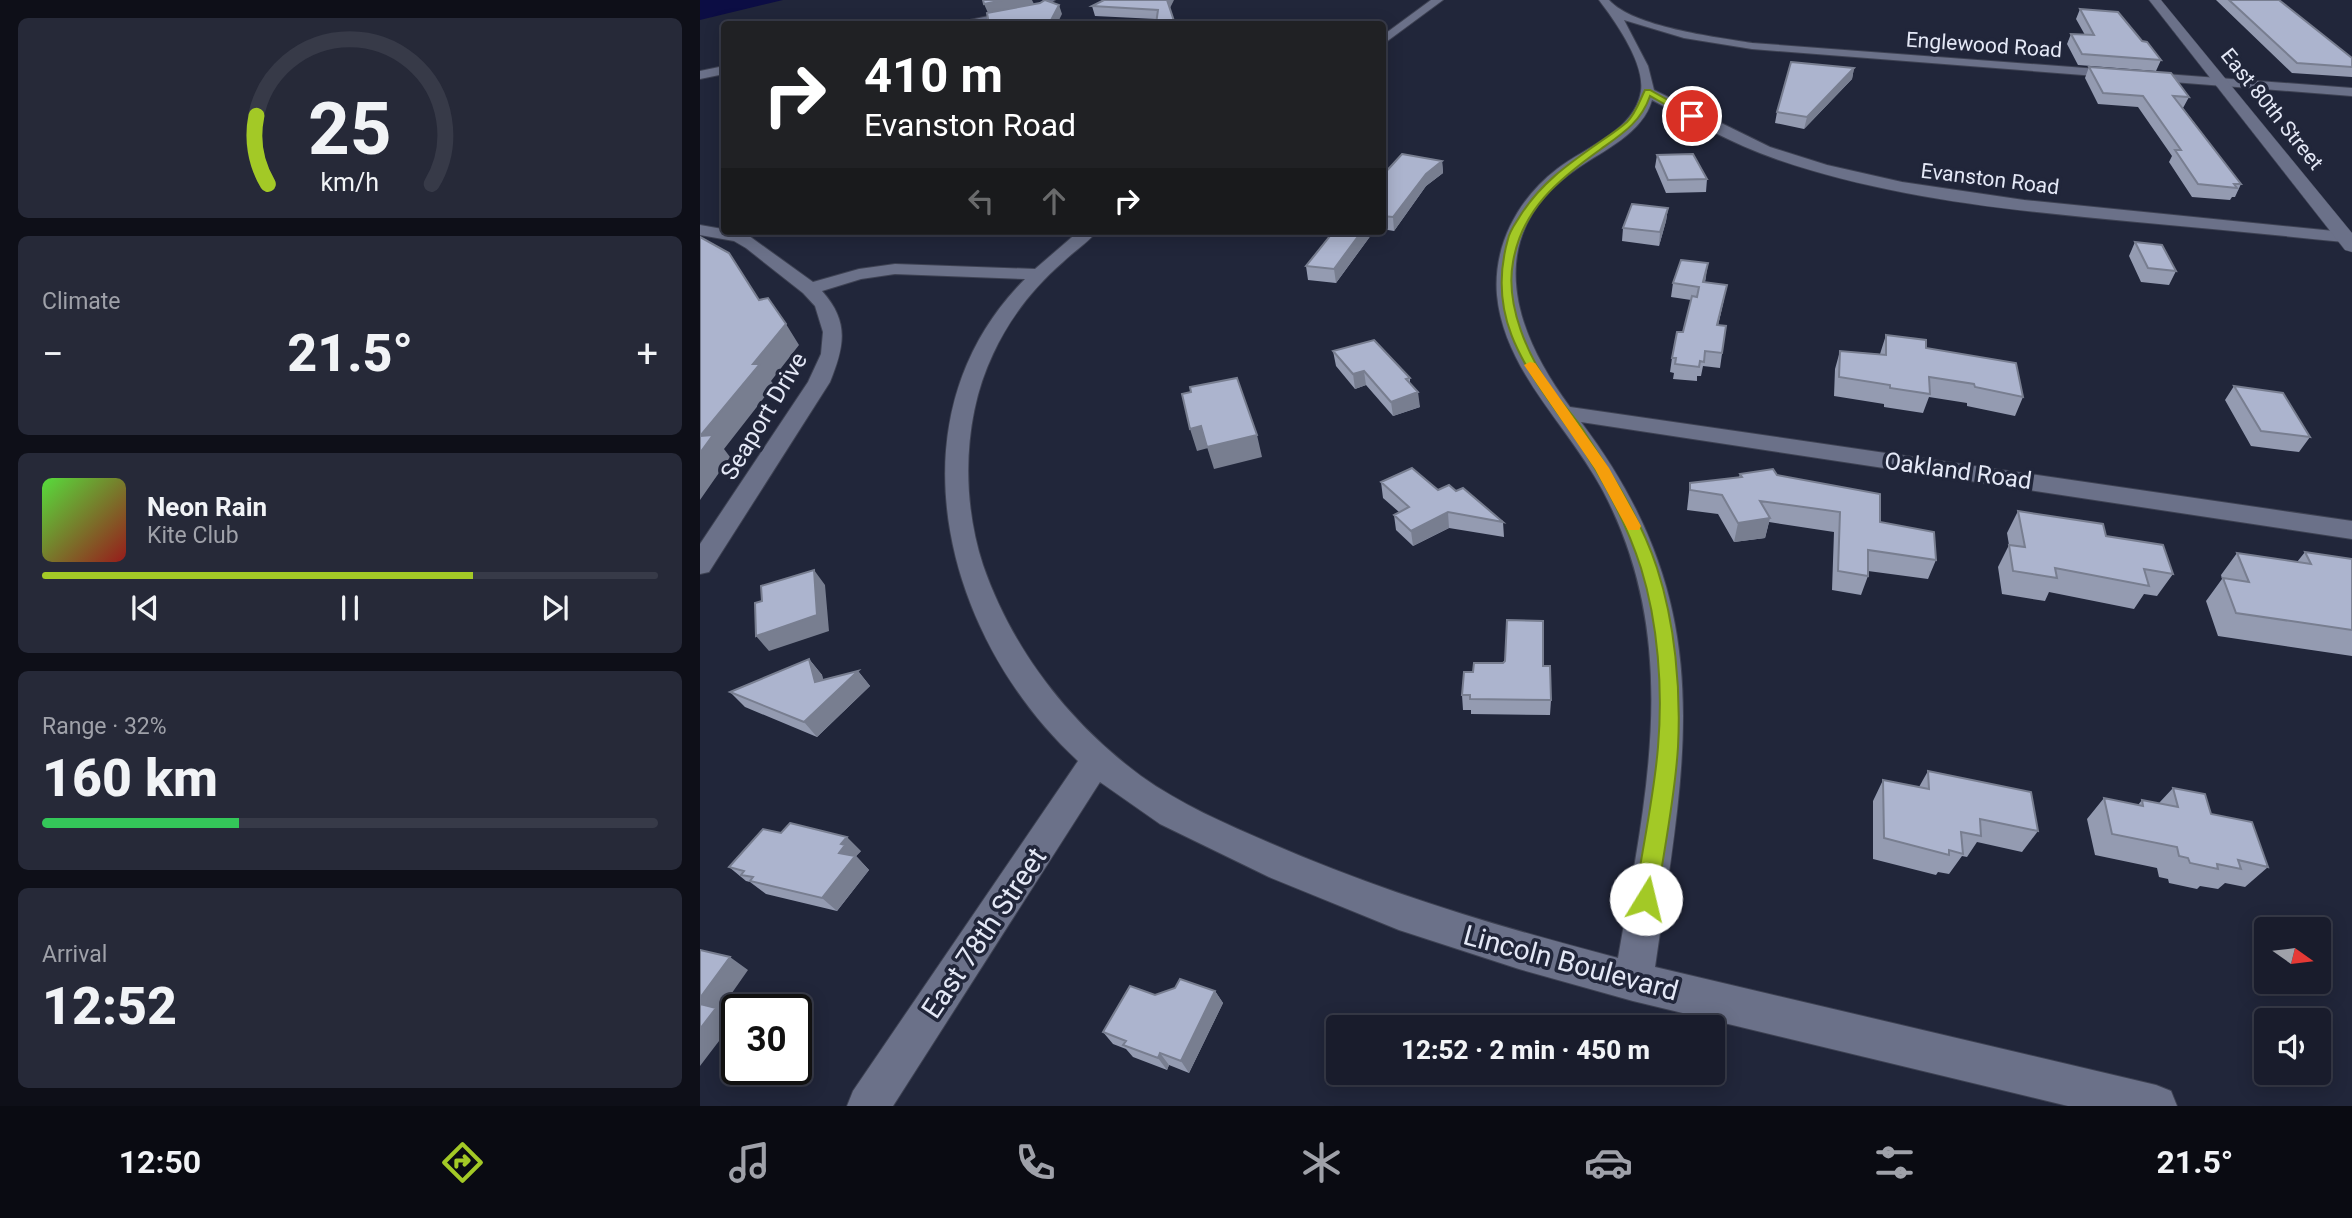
<!DOCTYPE html>
<meta charset="utf-8">
<style>
body{margin:0;font-family:Roboto,sans-serif;background:#262938;color:#f1f3f6;height:100vh;display:flex;flex-direction:column;font-size:26px;white-space:nowrap}
*{box-sizing:border-box;margin:0}
p{font-size:23px;color:#9fa1a9}
.icon{flex:none;width:38px;height:38px;fill:none;stroke:currentColor;stroke-width:2;stroke-linecap:round;stroke-linejoin:round}
.map{position:relative;flex:1;overflow:hidden}
.details{display:flex;flex-direction:column;gap:18px;padding:18px;background:#0e0f18;width:700px}
.details>*{flex:none}
.guide{position:absolute;left:21px;top:21px;width:665px;height:214px;border-radius:7px;box-shadow:0 4px 18px #0003,0 0 0 2px #373a48;background:#202124;color:#fff;overflow:hidden}
.needle{width:46px;rotate:104deg}
.fabs{position:absolute;left:1554px;top:917px;display:grid;gap:14px}
.fabs a{display:grid;place-items:center;width:77px;height:77px;border-radius:7px;background:#191c2c;box-shadow:0 4px 18px #0003,0 0 0 2px #373a48;font-size:35px}
.speed{position:absolute;left:21px;top:994px;display:flex;gap:14px;font-size:35px;font-weight:700;text-align:center}
.speed>*{display:grid;place-content:center;width:91px;height:91px;border-radius:50%;background:#191c2c;box-shadow:0 4px 18px #0003,0 0 0 2px #373a48;line-height:1}
.speed .limit{border:4px solid #111;border-radius:10px;background:#fff;color:#111}
.pin{position:absolute;display:grid;place-items:center;width:60px;height:60px;color:#fff;margin:-30px;border:4px solid #fff;border-radius:50%;box-shadow:0 2px 7px #0007}
.me{position:absolute;width:77px;margin:-38px;rotate:9deg;stroke-linejoin:round;filter:drop-shadow(0 0 5px #0008)}
.turn{display:flex;align-items:center;gap:24px;height:147px;padding:0 28px;font-size:32px}
.turn .icon{width:91px;height:91px;stroke-width:2.5}
.turn b{display:block;font-size:49px;line-height:60px}
.lanes{display:flex;align-items:center;height:66px;padding:0 28px;background:#0003;justify-content:center;gap:35px;direction:ltr}
.lanes .off{opacity:.35}
.big{font-size:52px;font-weight:800;line-height:1.1}
.details .tile{flex:1;display:flex;flex-direction:column;justify-content:center;gap:10px;min-width:0;padding:0 24px;border-radius:10px;background:#262938}
.details .dial{align-items:center;gap:0}
.dial svg{height:182px;overflow:visible;fill:none;stroke:#373a48;stroke-width:7;stroke-linecap:round;text-anchor:middle}
.dial text{fill:#f1f3f6;stroke:none}
.song{display:flex;align-items:center;gap:21px}
.cover{width:84px;height:84px;border-radius:10px;background:linear-gradient(135deg,hsl(110 70% 55%),hsl(0 70% 35%))}
.played{height:7px;border-radius:4px;background:linear-gradient(90deg,#a3c926 70%,#373a48 70%)}
.keys{display:flex;justify-content:space-around;direction:ltr}
.heat{display:flex;justify-content:space-between;align-items:center;font-size:38px;direction:ltr}
.charge{height:10px;border-radius:5px;background:linear-gradient(90deg,#34c759 32%,#373a48 0)}
.trip{position:absolute;left:626px;top:1015px;width:399px;height:70px;border-radius:7px;background:#191c2c;box-shadow:0 4px 18px #0003,0 0 0 2px #373a48;font-weight:800;line-height:70px;text-align:center}
.tab-bar{display:flex;height:112px;justify-content:space-around;align-items:center;background:#0a0b12;color:#9fa1a9}
.tab-bar .icon{width:49px;height:49px}
.tab-bar .current{color:#a3c926}
.tab-bar b{font-size:32px;color:#f1f3f6}
main{display:flex;flex:1;min-height:0}
.map>svg:first-child{display:block}
</style>
<main>
<section class="details">
<div class="tile dial"><svg viewBox="0 0 100 80">
<path d="M14 69A42 42 0 1 1 86 69"/>
<path d="M14 69A42 42 0 0 1 9 39" stroke="#a3c926"/>
<text x="50" y="56" font-size="32" font-weight="700">25</text>
<text x="50" y="72" font-size="11">km/h</text>
</svg></div>
<div class="tile"><p>Climate</p>
<div class="heat"><a>−</a><b class="big">21.5°</b><a>+</a></div>
</div>
<div class="tile">
<div class="song"><i class="cover"></i><div><b>Neon Rain</b><p>Kite Club</p></div></div>
<div class="played"></div>
<div class="keys"><svg class="icon" aria-label="previous" viewBox="0 0 24 24"><path d="M18 5L8 12l10 7zM5 5v14"/></svg><svg class="icon" aria-label="pause" viewBox="0 0 24 24"><path d="M8 5v14M16 5v14"/></svg><svg class="icon" aria-label="next" viewBox="0 0 24 24"><path d="M6 5l10 7-10 7zM19 5v14"/></svg></div>
</div>
<div class="tile"><p>Range · 32%</p><b class="big">160 km</b><div class="charge"></div></div>
<div class="tile"><p>Arrival</p><b class="big">12:52</b></div>
</section>
<div class="map">
<svg width="1652" height="1106" viewBox="0 0 1652 1106">
<rect width="100%" height="100%" fill="#21263a"/>
<!-- water -->
<path fill="#0c0d44" d="M0 0H83L0 20Z"/>
<g fill="none" stroke-linecap="round" stroke-linejoin="round">
<defs>
<path id="minor" d="M344 0H355L343 10 270 24H251L340 5Z
M731 0H743L682 45V36Z
M899 0H909C933 27 1015 37 1052 43L1652 88V96L1052 49 984 38 924 20 948 66 954 90 1070 147 1127 165 1202 182 1324 200 1644 232 1650 233 1652 238 1644 242C1575 235 1506 228 1437 222 1316 211 1192 199 1076 159 1033 144 992 121 952 100 943 133 904 150 878 168 782 233 811 328 870 407L1652 521V539L881 422C1021 607 986 755 955 967L1456 1085 1471 1091 1477 1106H1368L933 1001 819 969 699 930 569 877 460 824 400 782 193 1106H147L153 1091 378 761C246 640 185 419 325 279L195 274 161 279 122 291C150 322 144 347 130 382L9 572 0 574V544L108 382 121 354 123 332 115 306 103 293 46 248 34 241 0 235V225L45 233 113 282 159 269 195 264 335 269 379 231H397C388 243 374 251 363 262 334 287 309 319 293 354 263 417 261 498 283 565 312 649 369 723 441 776 480 804 526 824 570 843 682 892 799 927 918 958 946 798 983 643 903 491 869 426 804 371 797 295 793 245 818 199 857 169 885 147 935 131 941 91 945 63 915 21 899 0Z
M24 66V74L0 79V71Z"/>
<path id="tertiary" d="M1449 0H1461L1652 233V252L1645 250Z"/>
</defs>
<!-- minor casing -->
<use href="#minor" stroke="#3e4253" stroke-width="2"/>
<!-- tertiary casing -->
<use href="#tertiary" stroke="#3e4253" stroke-width="1"/>
<!-- minor -->
<use href="#minor" fill="#6b7189" fill-rule="evenodd"/>
<!-- tertiary -->
<use href="#tertiary" fill="#6b7189" fill-rule="evenodd"/>
</g>
<!-- wall -->
<path fill="#949bb1" d="M1516 0H1579L1652 58V77L1592 73Z
M392 6 470 9 456 19 395 16Z
M1380 9 1442 41 1461 60 1456 71 1378 65 1367 44 1371 34 1385 35 1376 19Z
M1389 67 1489 97 1483 108 1541 184 1535 197H1532L1530 200 1492 197 1469 162 1472 156 1438 107 1398 104 1385 78Z
M1154 68 1152 79 1104 129 1075 123 1077 112Z
M957 155 1007 179 1006 192 966 193 955 167Z
M742 161 743 173 726 186 694 231 682 229V176Z
M968 208 966 221 959 246 922 241 923 228Z
M634 231H674L636 283 608 280 606 266Z
M1435 242 1476 271 1469 285 1441 282 1429 256Z
M1006 277 1005 282 1024 299 1018 325 1026 326 1020 368 1003 366 1001 376H997V381L973 379 974 373 970 372 972 358 983 332 991 300 971 297 973 283Z
M1186 335 1226 348 1323 397 1315 416 1267 406V403L1229 397 1223 413 1184 407V404L1134 396 1135 369 1140 351 1180 354Z
M633 351 710 378V384L720 407 693 416 666 385 655 389 636 366Z
M1534 386 1610 437 1599 452 1551 446 1525 400Z
M1040 474 1077 475 1180 522 1236 560 1228 579 1168 571V576L1161 595 1132 590 1134 532 1069 522 1065 538 1034 542 1018 514 987 510 990 483 1039 477Z
M681 482 738 490 756 491 803 522 804 537 749 528 713 546 696 530 694 515 699 512 683 498Z
M1318 511 1406 536 1473 574 1457 596 1444 594 1434 609 1349 592 1345 601 1302 594 1298 567 1309 545 1307 533Z
M1605 552 1652 559V656L1518 636 1506 601 1522 579 1521 575 1537 553 1597 562Z
M109 659 122 675 123 680 158 671 170 686 117 737 45 707 30 692Z
M843 666 851 700 850 715 771 714V710H763L762 695 773 672Z
M1228 771 1338 831 1322 852 1277 842 1267 857 1262 856 1249 874 1238 872 1236 875 1173 859V801L1183 780 1219 787Z
M1473 788 1511 814 1568 867 1545 887 1525 883 1518 889 1500 886 1497 889 1469 883 1468 879 1459 877 1457 868 1395 855 1387 819 1404 798 1438 805 1442 800 1459 803Z
M161 851 156 856 169 870 137 911 66 894 50 882 46 881 29 867Z
M515 991 523 1003 489 1073 469 1065 467 1070 433 1057 426 1049 413 1044 403 1032 455 995Z"/>
<!-- shaded-wall -->
<path fill="#787e90" d="M303 0H332L334 4 288 13 284 4Z
M467 0H474L469 10Z
M359 5 362 14 357 24H349Z
M1154 68 1152 79 1104 129 1107 117Z
M742 161 743 173 726 186 694 231 693 217 726 174Z
M968 208 966 221 959 246 960 232Z
M662 231H674L636 283 634 269Z
M1008 263 1006 277 1001 296 1003 282Z
M1027 285 1024 299 1015 339 1017 325Z
M86 324 99 345 71 381 74 385 24 449 30 457 0 500V436L53 364Z
M664 371 666 385 655 389 653 374Z
M718 392 720 407 693 416 691 402Z
M501 426 508 448 497 451 490 429Z
M557 435 562 457 514 469 507 447Z
M748 512 749 528 713 546 711 531Z
M1070 518 1065 538 1034 542 1038 523Z
M114 570 125 585 129 631 69 651 56 636Z
M109 659 122 675 128 698 115 682Z
M158 671 170 686 117 737 104 722Z
M147 837 161 851 156 856 169 870 137 911 122 898 139 853 141 844Z
M30 957 48 970 20 1010 35 1020 0 1066V998Z
M515 991 523 1003 489 1073 481 1061Z
M460 1053 469 1065 467 1070 458 1058Z"/>
<!-- building -->
<path fill="#acb4ce" stroke="#787e90" stroke-width="2" d="M283 0H303L284 4Z
M345 0 359 5 349 24H289L287 13 340 3Z
M404 0H467L475 24H456L458 10 392 6Z
M1529 0H1579L1652 58V67L1597 63Z
M1380 9 1418 12 1442 41 1447 42 1461 60 1382 54 1371 34 1394 35Z
M1091 62 1154 68 1107 117 1077 112Z
M1389 67 1471 73 1489 97 1473 96 1541 184H1534L1537 188 1498 184 1475 150H1481L1443 96 1403 93Z
M702 154 742 161 726 174 693 217 682 216V176Z
M993 154 1007 179 968 180 957 155Z
M932 204 968 208 960 232 923 228Z
M634 231H662L634 269 606 266Z
M0 237 29 253 59 300 68 298 86 324 53 364H60L0 436 13 435 0 453Z
M1435 242 1462 245 1476 271 1448 268Z
M981 260 1008 263 1003 282 1027 285 1017 325 1026 326 1022 353 1005 351 1004 362 1000 361 999 367 975 364 976 358H972L977 332H983L992 296 997 297 999 287 973 283Z
M1186 335 1226 340V348L1316 363 1323 397 1275 387 1274 384 1229 377 1230 394 1190 388V385L1139 377 1140 351 1186 355Z
M674 340 710 378 706 379 718 392 691 402 664 371 653 374 633 351Z
M537 378 557 435 507 447 501 426 490 429 482 394 491 392 490 387Z
M1534 386 1583 393 1610 437 1561 431Z
M712 468 738 490 749 485 756 491 763 488 803 522 748 512 711 531 694 515 709 507 681 482Z
M1073 469 1077 475 1180 494V522L1234 532 1236 560 1168 550V576L1138 571 1140 512 1060 501 1070 518 1038 523 1022 495 990 490V483L1042 477 1040 474Z
M1318 511 1403 524 1406 536 1463 545 1473 574 1444 569 1449 586 1355 568 1357 578 1313 571 1309 545 1325 547Z
M1605 552 1652 559V630L1536 613 1523 578 1549 582 1537 553 1611 564Z
M114 570 117 615 56 636 55 603 62 601 61 586Z
M807 620 843 621V666H850L851 700 770 699V695H762L764 672H773L774 663H803L805 661Z
M109 659 115 682 158 671 104 722 30 692Z
M1228 771 1331 792 1338 831 1280 819 1281 836 1261 832 1263 854 1249 850V855L1184 838 1183 780 1229 789Z
M1473 788 1505 794 1511 814 1552 822 1568 867 1538 860 1541 869 1517 864 1518 869 1490 863 1488 858 1479 856 1477 847 1412 834 1404 798 1443 806 1442 800 1478 807Z
M90 823 147 837 141 844 145 845 139 853 155 856 122 898 50 881 53 877 41 875 44 871 29 867 63 829 81 833Z
M0 950 30 957 0 998Z
M480 979 515 991 481 1061 460 1053 458 1058 423 1045 426 1041 403 1032 430 986 455 995 475 988Z
M0 1004 16 1008 0 1029Z"/>
<!-- route -->
<path fill="#a3c926" stroke="#6a8319" stroke-width="2" d="M945 90H950L996 116 989 118 950 96C941 122 922 134 901 149 859 179 822 209 813 262 805 305 828 357 853 391 863 405 876 418 885 433 913 476 941 519 957 568 975 623 981 689 978 747 975 797 964 849 957 899L953 906 946 909 938 906 935 899C942 849 954 797 958 747 963 689 958 623 941 568 925 519 900 473 871 432 827 369 785 320 808 239 810 230 816 223 820 216 840 184 867 165 897 144 907 137 918 130 927 122 936 113 939 102 945 90Z"/>
<!-- slow -->
<path fill="#f59e0b" d="M830 362 835 363 909 468 941 526 939 530H928L895 469 824 365Z"/>
<g text-anchor="middle" dominant-baseline="central" stroke-width="7" stroke-linejoin="round" paint-order="stroke">
<!-- far-street labels -->
<g font-size="21" fill="#e4e8f6" stroke="#21263a">
<text transform="translate(1284 45) rotate(4)">Englewood Road</text>
<text transform="translate(1572 109) rotate(51)">East 80th Street</text>
<text transform="translate(1290 179) rotate(7)">Evanston Road</text>
</g>
<!-- street labels -->
<g font-size="24" fill="#e4e8f6" stroke="#21263a">
<text transform="translate(64 416) rotate(-59)">Seaport Drive</text>
<text transform="translate(1258 471) rotate(8)">Oakland Road</text>
</g>
<!-- near-street labels -->
<g font-size="28" fill="#e4e8f6" stroke="#21263a">
<text transform="translate(284 933) rotate(-56)">East 78th Street</text>
<text transform="translate(871 963) rotate(15)">Lincoln Boulevard</text>
</g>
</g>
</svg>
<div class="fabs">
<a><svg class="needle" viewBox="-14 -14 28 28"><path d="M0-13l5 13h-10z" fill="#e53935"/><path d="M0 13l5-13h-10z" fill="#9fa1a9"/></svg></a>
<a><svg class="icon" aria-label="sound" viewBox="0 0 24 24"><path d="M4 9h4l5-4v14l-5-4H4zM17 9q2 3 0 6"/></svg></a>
</div>
<div class="speed"><div class="limit">30</div></div>
<div class="pin" style="left:992px;top:116px;background:#d93025"><svg class="icon" aria-label="arrive" viewBox="0 0 24 24"><path d="M6 21V4h12l-3 4 3 4H6"/></svg></div>
<svg class="me" style="left:946px;top:899px" viewBox="-20 -20 40 40"><circle r="19" fill="#fff"/><path d="M0-13L10 11 0 6-10 11z" fill="#a3c926"/></svg>
<div class="trip">12:52 · 2 min · 450 m</div>
<div class="guide">
<div class="turn"><svg class="icon" aria-label="right" viewBox="0 0 24 24"><path d="M7 20v-9h11M14 6l5 5-5 5"/></svg><div><b>410 m</b>Evanston Road</div></div>
<div class="lanes"><svg class="icon off" aria-label="left" viewBox="0 0 24 24"><path d="M17 20v-9H6M10 6l-5 5 5 5"/></svg><svg class="icon off" aria-label="ahead" viewBox="0 0 24 24"><path d="M12 20V5M6 11l6-6 6 6"/></svg><svg class="icon" aria-label="right" viewBox="0 0 24 24"><path d="M7 20v-9h11M14 6l5 5-5 5"/></svg></div>
</div>
</div>
</main>
<nav class="tab-bar">
<b>12:50</b>
<svg class="icon current" aria-label="directions" viewBox="0 0 24 24"><path d="M12 3l9 9-9 9-9-9zM9 14v-3h6M13 9l2 2-2 2"/></svg>
<svg class="icon" aria-label="music" viewBox="0 0 24 24"><path d="M9 18V5l10-2v13"/><circle cx="6" cy="18" r="3"/><circle cx="16" cy="16" r="3"/></svg>
<svg class="icon" aria-label="phone" viewBox="0 0 24 24"><path d="M5 4h4l2 5-3 2q2 4 5 5l2-3 5 2v4C11 20 4 13 5 4z"/></svg>
<svg class="icon" aria-label="climate" viewBox="0 0 24 24"><path d="M12 3v18M4 7l16 10M4 17L20 7"/></svg>
<svg class="icon" aria-label="car" viewBox="0 0 24 24"><path d="M5 17H2v-5l4-1 3-4h7l3 4 3 1v5h-3M9 17h6M6 11h13"/><circle cx="7" cy="17" r="2"/><circle cx="17" cy="17" r="2"/></svg>
<svg class="icon" aria-label="filters" viewBox="0 0 24 24"><path d="M4 7h16M4 17h16"/><circle cx="9" cy="7" r="2"/><circle cx="15" cy="17" r="2"/></svg>
<b>21.5°</b>
</nav>
